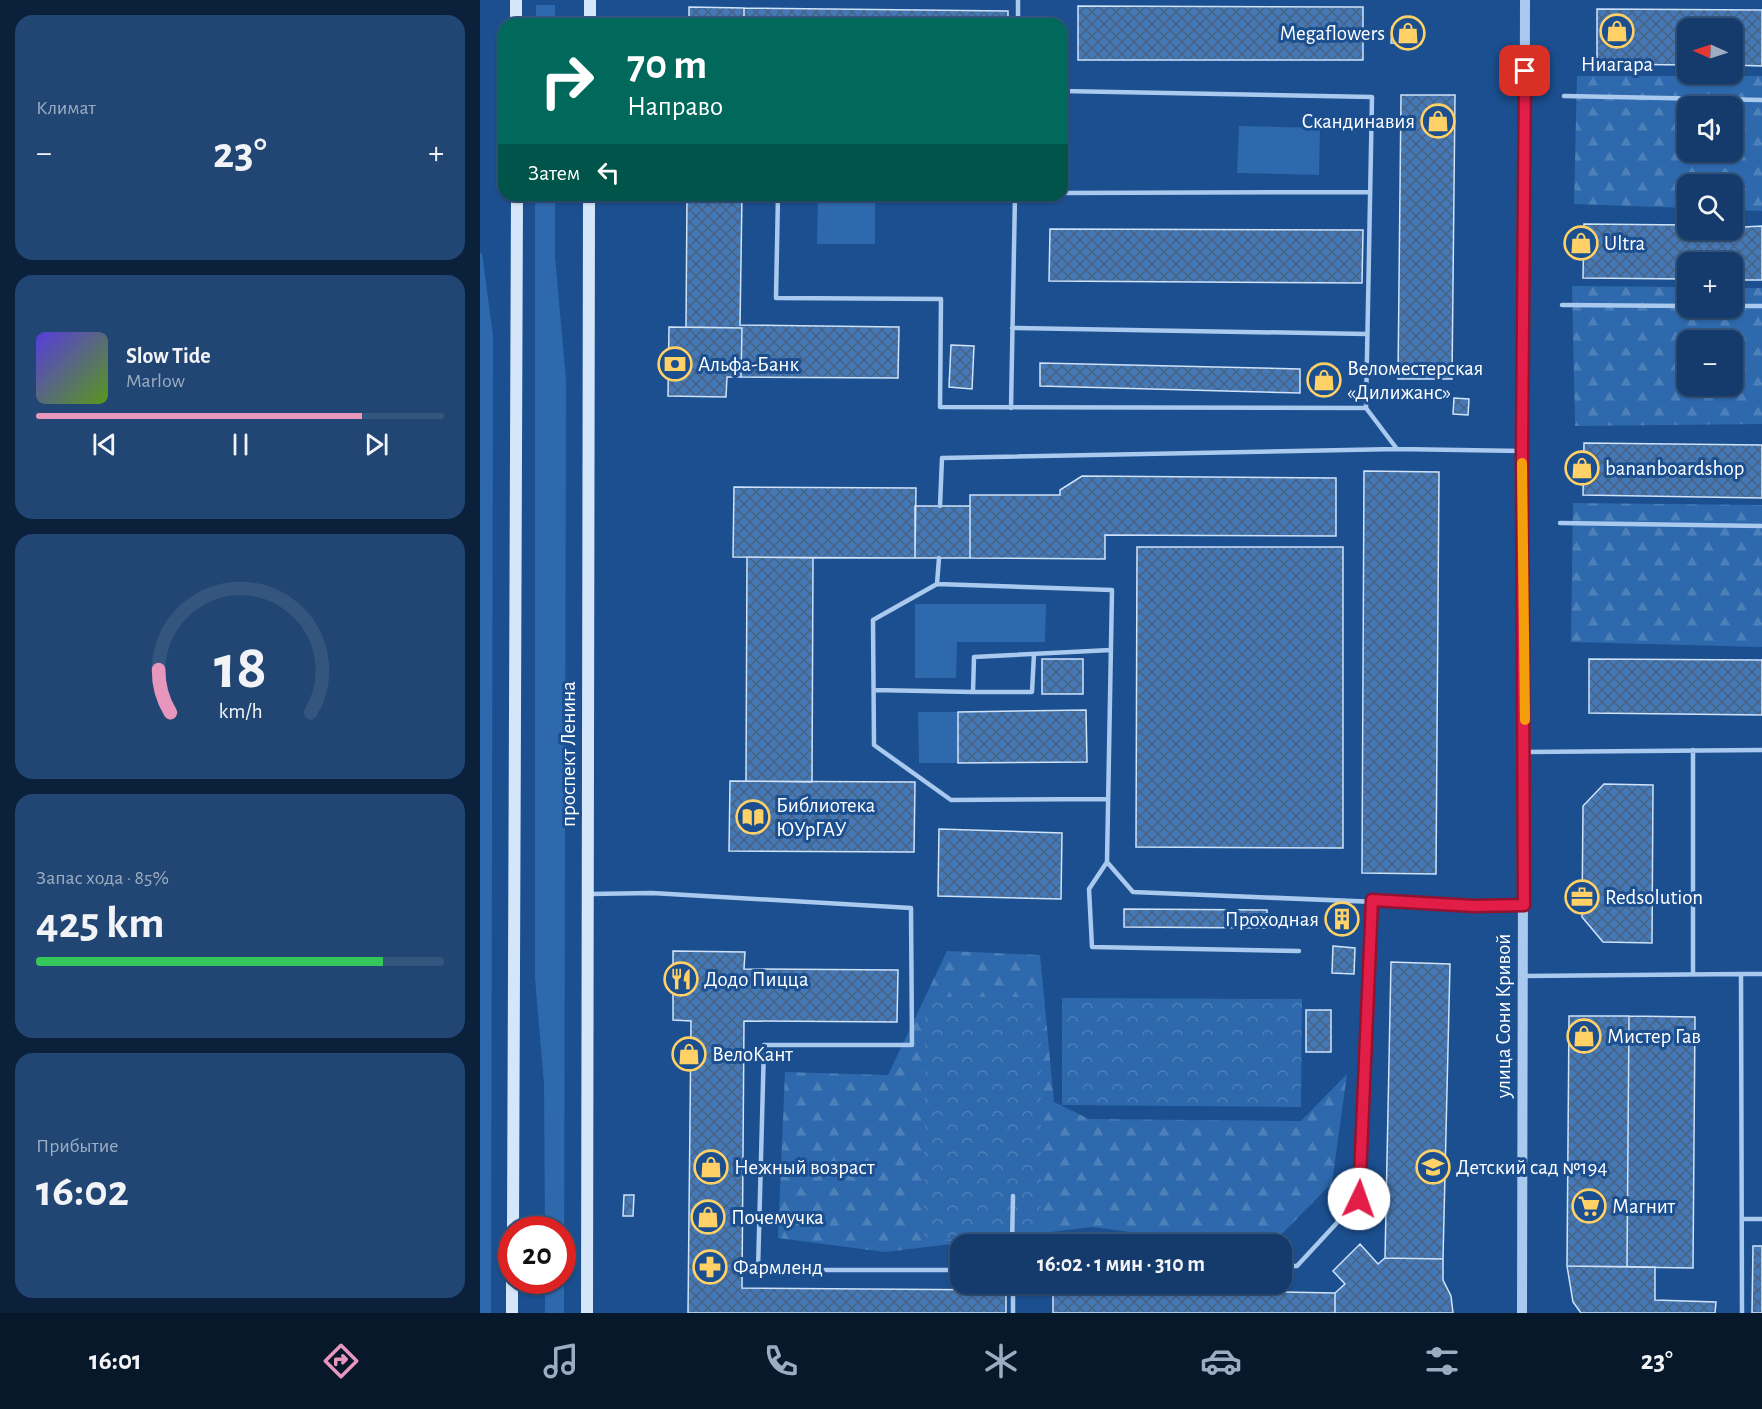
<!DOCTYPE html>
<html lang="ru">
<meta charset="utf-8">
<style>
body{margin:0;font-family:"Alegreya Sans",sans-serif;background:#214673;color:#f1f3f6;height:100vh;display:flex;flex-direction:column;font-size:22px;white-space:nowrap}
*{box-sizing:border-box;margin:0}
p{font-size:20px;color:#9dadc1}
.icon{flex:none;width:33px;height:33px;fill:none;stroke:currentColor;stroke-width:2;stroke-linecap:round;stroke-linejoin:round}
.map{position:relative;flex:1;overflow:hidden}
.drawer{display:flex;flex-direction:column;gap:15px;padding:15px;background:#0b203b;width:480px}
.drawer>*{flex:none}
.banner{position:absolute;left:18px;top:18px;width:570px;height:183px;border-radius:18px;box-shadow:0 2px 4px #0004,0 0 0 2px #33557e;background:#00695c;color:#fff;overflow:hidden}
.needle{width:39px;rotate:273deg}
.tools{position:absolute;left:1197px;top:18px;display:grid;gap:12px}
.tools a{display:grid;place-items:center;width:66px;height:66px;border-radius:12px;background:#143b6b;box-shadow:0 2px 4px #0004,0 0 0 2px #33557e;font-size:30px}
.speed{position:absolute;left:18px;top:1216px;display:flex;gap:12px;font-size:30px;font-weight:700;text-align:center}
.speed>*{display:grid;place-content:center;width:78px;height:78px;border-radius:50%;background:#143b6b;box-shadow:0 2px 4px #0004,0 0 0 2px #33557e;line-height:1}
.speed .limit{border:9px solid #d22;background:#fff;color:#111}
.pin{position:absolute;display:grid;place-items:center;width:51px;height:51px;color:#fff;margin:-26px;border-radius:12px;box-shadow:0 3px 9px #0006}
.me{position:absolute;width:66px;margin:-33px;rotate:3deg;stroke-linejoin:round;filter:drop-shadow(0 0 4px #0008)}
.turn{display:flex;align-items:center;gap:21px;height:126px;padding:0 30px;font-size:27px}
.turn .icon{width:78px;height:78px;stroke-width:2.5}
.turn b{display:block;font-size:42px;line-height:51px}
.then{display:flex;align-items:center;height:57px;padding:0 30px;background:#0003;gap:12px;font-size:22px}
.big{font-size:45px;font-weight:600;line-height:1.1}
.drawer .card{flex:1;display:flex;flex-direction:column;justify-content:center;gap:9px;min-width:0;padding:0 21px;border-radius:18px;background:#214673}
.drawer .dial{align-items:center;gap:0}
.dial svg{height:156px;overflow:visible;fill:none;stroke:#33557e;stroke-width:7;stroke-linecap:round;text-anchor:middle}
.dial text{fill:#f1f3f6;stroke:none}
.song{display:flex;align-items:center;gap:18px}
.cover{width:72px;height:72px;border-radius:9px;background:linear-gradient(135deg,hsl(250 70% 55%),hsl(90 70% 35%))}
.played{height:6px;border-radius:3px;background:linear-gradient(90deg,#e797bd 80%,#33557e 80%)}
.keys{display:flex;justify-content:space-around;direction:ltr}
.heat{display:flex;justify-content:space-between;align-items:center;font-size:33px;direction:ltr}
.charge{height:9px;border-radius:4px;background:linear-gradient(90deg,#34c759 85%,#33557e 0)}
.trip{position:absolute;left:470px;top:1234px;width:342px;height:60px;border-radius:18px;background:#143b6b;box-shadow:0 2px 4px #0004,0 0 0 2px #33557e;font-weight:600;line-height:60px;text-align:center}
.menu{display:flex;height:96px;justify-content:space-around;align-items:center;background:#08182b;color:#9dadc1}
.menu .icon{width:42px;height:42px}
.menu .selected{color:#e797bd}
.menu b{font-size:27px;color:#f1f3f6}
main{display:flex;flex:1;min-height:0}
.map>svg:first-child{display:block}
</style>
<main>
<section class="drawer">
<div class="card"><p>Климат</p>
<div class="heat"><a>−</a><b class="big">23°</b><a>+</a></div>
</div>
<div class="card">
<div class="song"><i class="cover"></i><div><b>Slow Tide</b><p>Marlow</p></div></div>
<div class="played"></div>
<div class="keys"><svg class="icon" aria-label="previous" viewBox="0 0 24 24"><path d="M18 5L8 12l10 7zM5 5v14"/></svg><svg class="icon" aria-label="pause" viewBox="0 0 24 24"><path d="M8 5v14M16 5v14"/></svg><svg class="icon" aria-label="next" viewBox="0 0 24 24"><path d="M6 5l10 7-10 7zM19 5v14"/></svg></div>
</div>
<div class="card dial"><svg viewBox="0 0 100 80">
<path d="M14 69A42 42 0 1 1 86 69"/>
<path d="M14 69A42 42 0 0 1 8 47" stroke="#e797bd"/>
<text x="50" y="56" font-size="32" font-weight="700">18</text>
<text x="50" y="72" font-size="11">km/h</text>
</svg></div>
<div class="card"><p>Запас хода · 85%</p><b class="big">425 km</b><div class="charge"></div></div>
<div class="card"><p>Прибытие</p><b class="big">16:02</b></div>
</section>
<div class="map">
<svg width="1282" height="1313" viewBox="0 0 1282 1313">
<defs>
<pattern id="forest-firs" width="22" height="20" patternUnits="userSpaceOnUse" patternTransform="scale(1.5)"><rect width="22" height="20" fill="#2e69ad"/><path d="M5 1l3.5 6h-7zM16 11l3.5 6h-7z" fill="#4d80b9"/></pattern>
<pattern id="park-crowns" width="20" height="18" patternUnits="userSpaceOnUse" patternTransform="scale(1.5)"><rect width="20" height="18" fill="#2e69ad"/><path d="M2 6a3 3 0 1 1 6 0M12 15a3 3 0 1 1 6 0" fill="none" stroke="#4d80b9"/></pattern>
<pattern id="building-cross-hatch" width="8" height="8" patternUnits="userSpaceOnUse" patternTransform="scale(1.5)"><rect width="8" height="8" fill="#4478b7"/><path d="M0 0l8 8M0 8l8-8" fill="none" stroke="#486282"/></pattern>
</defs>
<rect width="100%" height="100%" fill="#1b4f8f"/>
<!-- green -->
<path fill="#2e69ad" d="M56 5H75V24H56Z
M759 126 840 128 839 175 757 173Z
M55 195H75V256L86 380 84 1313H65V1281H82V1230H65L64 1084 55 978Z
M338 195H395V244H337Z
M0 253H2L13 336 11 1313H0Z
M435 604H566L565 642H477L476 678H435Z
M438 712H478V763H439Z"/>
<!-- forest -->
<path fill="url(#forest-firs)" fill-rule="evenodd" d="M1097 76H1282V211L1253 210 1252 184H1208L1207 208 1094 204ZM1208 106H1252V152H1208Z
M1092 286 1207 287 1208 308H1252L1253 288H1282V424L1095 426ZM1208 340H1252V386H1208Z
M1093 503 1282 505V647L1091 642Z
M467 951 560 955 574 1102 609 1119 821 1121 867 1074 852 1183 791 1245H749L612 1227 405 1252 298 1238 305 1072 408 1075Z"/>
<!-- park -->
<path fill="url(#park-crowns)" d="M445 997H561V1239L444 1240Z
M582 998 822 999 821 1107 582 1105Z"/>
<!-- building -->
<path fill="url(#building-cross-hatch)" stroke="#cfe3fa" stroke-width="1.5" d="M598 6 883 7V60H598Z
M209 7 264 8V24H209Z
M264 8 528 11V24H264Z
M1117 9 1282 10V66L1252 65V28H1208V65L1117 64Z
M912 27 942 28 941 44 911 43Z
M921 95H975L972 379H918Z
M207 195H262L260 325 419 327 418 378 261 377 262 328 206 327Z
M1104 224 1208 225V230L1282 226V280H1252V262H1208V279L1103 278Z
M570 229 883 230 882 283 569 281Z
M189 327 262 328 261 377H247L246 397 188 396Z
M471 345 494 346 492 389 469 387Z
M560 363 820 369V393L560 386Z
M832 368 857 369 856 391H831Z
M974 398 989 399 988 415 973 414Z
M1104 443 1282 445V498L1103 495Z
M884 471 959 472 956 874 882 873Z
M602 476 856 478V536L625 535V559L490 558V495H580V490Z
M254 487 436 488 435 558 253 557Z
M435 506H490V558H435Z
M657 547H863V848L656 847Z
M267 557 333 558 332 782 266 781Z
M562 659H603V694H562Z
M1109 659 1282 660V715L1109 713Z
M606 710 607 762 478 763V712Z
M250 781 435 782 434 852 249 851Z
M1124 784 1173 785 1172 943 1123 942 1102 917 1103 806Z
M459 829 582 833 581 899 458 896Z
M851 906 874 907 873 932 850 931Z
M644 909 787 910V928L644 927Z
M853 946 875 948 874 974 852 973Z
M193 951 265 952 264 969 418 970 417 1022 264 1021 262 1288 526 1290V1313H208L211 1021 193 1020Z
M911 962 970 964 963 1259 905 1258Z
M826 1010H851V1052H826Z
M1089 1016H1149L1147 1267 1087 1266Z
M1149 1016 1215 1017 1213 1268 1147 1267Z
M144 1195H154L153 1216H143Z
M880 1244 898 1264 905 1258 963 1259V1280L971 1296 973 1313H855V1293L865 1284 853 1271Z
M1273 1246H1282V1313H1272Z
M1087 1266 1175 1267V1300L1236 1302 1235 1313H1101L1093 1302Z
M573 1288 855 1293V1313H573Z"/>
<g fill="none" stroke-linecap="round" stroke-linejoin="round">
<!-- service -->
<path stroke="#a9c9ee" stroke-width="4.5" d="M538 24V0
M582 91 892 97 886 408
M1084 96 1282 100
M582 193 890 192
M298 195 296 298 461 299 460 407 886 408 917 449
M1082 305 1208 306
M1252 306H1282
M532 328 887 334
M531 408 535 195
M460 506 462 458 917 449 1042 451
M1080 523 1282 526
M459 558 457 584 393 620 394 745 471 800 628 799
M457 584 632 590 627 862 653 892 994 906 1044 905
M394 690 493 692 494 657 631 650
M493 692H552L554 654
M1045 752 1282 750
M627 862 609 889 612 947 819 951
M110 894 172 893 431 908 432 1045H284L278 1270H480
M1213 974V750
M1044 976 1261 974
M1262 1219H1282
M532 1245 533 1196
M801 1266H817L879 1199 892 900
M533 1284V1313
M1262 1313 1261 974H1282"/>
<!-- tertiary -->
<path stroke="#a9c9ee" stroke-width="10" d="M1042 1313 1045 0"/>
<!-- secondary -->
<path stroke="#d6e6fa" stroke-width="12" d="M36 0V24
M110 24V0
M33 1230 37 195
M32 1313V1281
M107 1313 109 195"/>
</g>
<g fill="none" stroke-linecap="round" stroke-linejoin="round">
<defs>
<path id="route" d="M879 1199 892 900 994 906 1044 905 1042 451 1045 71"/>
</defs>
<!-- route casing -->
<use href="#route" stroke="#92132f" stroke-width="15"/>
<!-- route -->
<use href="#route" stroke="#e11d48" stroke-width="10"/>
<!-- slow -->
<path stroke="#f59e0b" stroke-width="10" d="M1042 463 1045 720"/>
</g>
<!-- icons -->
<defs>
<symbol id="shop-ring" viewBox="-11 -11 22 22"><circle r="9.5" fill="#1b4f8f" stroke="#ffd166" stroke-width="1.5"/><path d="M-5-2.5h2.3a2.7 3.5 0 0 1 5.4 0H5L5.5 6h-11ZM-1.5-2.5h3a1.5 2.3 0 0 0-3 0Z" fill="#ffd166"/></symbol>
<symbol id="bank-ring" viewBox="-11 -11 22 22"><circle r="9.5" fill="#1b4f8f" stroke="#ffd166" stroke-width="1.5"/><path d="M-6-4H6V4H-6ZM0-2.3a2.3 2.3 0 1 0 0 4.6a2.3 2.3 0 1 0 0-4.6Z" fill="#ffd166"/></symbol>
<symbol id="library-ring" viewBox="-11 -11 22 22"><circle r="9.5" fill="#1b4f8f" stroke="#ffd166" stroke-width="1.5"/><path d="M-6-4Q-3-5.5-.7-3.5V5Q-3 3-6 4ZM6-4Q3-5.5 .7-3.5V5Q3 3 6 4Z" fill="#ffd166"/></symbol>
<symbol id="office-ring" viewBox="-11 -11 22 22"><circle r="9.5" fill="#1b4f8f" stroke="#ffd166" stroke-width="1.5"/><path d="M-6-3h4V-5.5h4V-3h4V5H-6ZM-1-4.5V-3h2v-1.5ZM-6 0V1H6V0Z" fill="#ffd166"/></symbol>
<symbol id="building-ring" viewBox="-11 -11 22 22"><circle r="9.5" fill="#1b4f8f" stroke="#ffd166" stroke-width="1.5"/><path d="M-4-6H4V6H1V3H-1V6H-4ZM-2.5-4.3h1.7v1.8h-1.7ZM.8-4.3h1.7v1.8H.8ZM-2.5-1h1.7V.8h-1.7ZM.8-1h1.7V.8H.8Z" fill="#ffd166"/></symbol>
<symbol id="restaurant-ring" viewBox="-11 -11 22 22"><circle r="9.5" fill="#1b4f8f" stroke="#ffd166" stroke-width="1.5"/><path d="M-5-6h1v4h1v-4h1v4h1v-4h1v5L-1.5 .5V6h-2V.5L-5-1ZM5-6V6H3V1.5H1.5Q1.5-4 5-6Z" fill="#ffd166"/></symbol>
<symbol id="school-ring" viewBox="-11 -11 22 22"><circle r="9.5" fill="#1b4f8f" stroke="#ffd166" stroke-width="1.5"/><path d="M0-5L7-2L0 1L-7-2ZM-4 1L0 2.5L4 1V4Q0 6-4 4Z" fill="#ffd166"/></symbol>
<symbol id="supermarket-ring" viewBox="-11 -11 22 22"><circle r="9.5" fill="#1b4f8f" stroke="#ffd166" stroke-width="1.5"/><path d="M-6-5.5h2.5l.6 2H6L4.5 2H-2.5L-4.4-4H-6ZM-1.5 3.2a1.3 1.3 0 1 0 .1 0ZM3 3.2a1.3 1.3 0 1 0 .1 0Z" fill="#ffd166"/></symbol>
<symbol id="pharmacy-ring" viewBox="-11 -11 22 22"><circle r="9.5" fill="#1b4f8f" stroke="#ffd166" stroke-width="1.5"/><path d="M-2-6h4v4h4v4h-4v4h-4v-4h-4v-4h4Z" fill="#ffd166"/></symbol>
</defs>
<g fill-rule="evenodd">
<use href="#shop-ring" x="1118" y="12" width="38" height="38"/>
<use href="#shop-ring" x="909" y="14" width="38" height="38"/>
<use href="#shop-ring" x="939" y="102" width="38" height="38"/>
<use href="#shop-ring" x="1082" y="224" width="38" height="38"/>
<use href="#bank-ring" x="176" y="345" width="38" height="38"/>
<use href="#shop-ring" x="825" y="361" width="38" height="38"/>
<use href="#shop-ring" x="1083" y="449" width="38" height="38"/>
<use href="#library-ring" x="254" y="798" width="38" height="38"/>
<use href="#office-ring" x="1083" y="878" width="38" height="38"/>
<use href="#building-ring" x="843" y="900" width="38" height="38"/>
<use href="#restaurant-ring" x="182" y="960" width="38" height="38"/>
<use href="#shop-ring" x="1085" y="1017" width="38" height="38"/>
<use href="#shop-ring" x="190" y="1035" width="38" height="38"/>
<use href="#shop-ring" x="212" y="1148" width="38" height="38"/>
<use href="#school-ring" x="934" y="1148" width="38" height="38"/>
<use href="#supermarket-ring" x="1090" y="1187" width="38" height="38"/>
<use href="#shop-ring" x="209" y="1198" width="38" height="38"/>
<use href="#pharmacy-ring" x="211" y="1248" width="38" height="38"/>
</g>
<g text-anchor="middle" dominant-baseline="central" stroke-width="6" stroke-linejoin="round" paint-order="stroke">
<!-- poi labels -->
<g font-size="21" fill="#fff" stroke="#1b4f8f" text-anchor="start">
<text x="905" y="33" text-anchor="end">Megaflowers</text>
<text x="1137" y="64" text-anchor="middle">Ниагара</text>
<text x="935" y="121" text-anchor="end">Скандинавия</text>
<text x="1124" y="243">Ultra</text>
<text x="218" y="364">Альфа-Банк</text>
<text x="867" y="368">Веломестерская<tspan x="867" dy="24">«Дилижанс»</tspan></text>
<text x="1125" y="468">bananboardshop</text>
<text x="296" y="805">Библиотека<tspan x="296" dy="24">ЮУрГАУ</tspan></text>
<text x="1125" y="897">Redsolution</text>
<text x="839" y="919" text-anchor="end">Проходная</text>
<text x="224" y="979">Додо Пицца</text>
<text x="1127" y="1036">Мистер Гав</text>
<text x="232" y="1054">ВелоКант</text>
<text x="254" y="1167">Нежный возраст</text>
<text x="976" y="1167">Детский сад №194</text>
<text x="1132" y="1206">Магнит</text>
<text x="251" y="1217">Почемучка</text>
<text x="253" y="1267">Фармленд</text>
</g>
<!-- street labels -->
<g font-size="21" fill="#fff" stroke="#1b4f8f">
<text transform="translate(88 754) rotate(-90)">проспект Ленина</text>
<text transform="translate(1023 1016) rotate(-90)">улица Сони Кривой</text>
</g>
</g>
</svg>
<div class="tools">
<a><svg class="needle" viewBox="-14 -14 28 28"><path d="M0-13l5 13h-10z" fill="#e53935"/><path d="M0 13l5-13h-10z" fill="#9dadc1"/></svg></a>
<a><svg class="icon" aria-label="sound" viewBox="0 0 24 24"><path d="M4 9h4l5-4v14l-5-4H4zM17 9q2 3 0 6"/></svg></a>
<a><svg class="icon" aria-label="search" viewBox="0 0 24 24"><circle cx="10" cy="10" r="6"/><path d="M15 15l6 6"/></svg></a>
<a>+</a>
<a>−</a>
</div>
<div class="speed"><div class="limit">20</div></div>
<div class="pin" style="left:1045px;top:71px;background:#d93025"><svg class="icon" aria-label="arrive" viewBox="0 0 24 24"><path d="M6 21V4h12l-3 4 3 4H6"/></svg></div>
<svg class="me" style="left:879px;top:1199px" viewBox="-20 -20 40 40"><circle r="19" fill="#fff"/><path d="M0-13L10 11 0 6-10 11z" fill="#e11d48"/></svg>
<div class="trip">16:02 · 1 мин · 310 m</div>
<div class="banner">
<div class="turn"><svg class="icon" aria-label="right" viewBox="0 0 24 24"><path d="M7 20v-9h11M14 6l5 5-5 5"/></svg><div><b>70 m</b>Направо</div></div>
<div class="then">Затем<svg class="icon" aria-label="left" viewBox="0 0 24 24"><path d="M17 20v-9H6M10 6l-5 5 5 5"/></svg></div>
</div>
</div>
</main>
<nav class="menu">
<b>16:01</b>
<svg class="icon selected" aria-label="directions" viewBox="0 0 24 24"><path d="M12 3l9 9-9 9-9-9zM9 14v-3h6M13 9l2 2-2 2"/></svg>
<svg class="icon" aria-label="music" viewBox="0 0 24 24"><path d="M9 18V5l10-2v13"/><circle cx="6" cy="18" r="3"/><circle cx="16" cy="16" r="3"/></svg>
<svg class="icon" aria-label="phone" viewBox="0 0 24 24"><path d="M5 4h4l2 5-3 2q2 4 5 5l2-3 5 2v4C11 20 4 13 5 4z"/></svg>
<svg class="icon" aria-label="climate" viewBox="0 0 24 24"><path d="M12 3v18M4 7l16 10M4 17L20 7"/></svg>
<svg class="icon" aria-label="car" viewBox="0 0 24 24"><path d="M5 17H2v-5l4-1 3-4h7l3 4 3 1v5h-3M9 17h6M6 11h13"/><circle cx="7" cy="17" r="2"/><circle cx="17" cy="17" r="2"/></svg>
<svg class="icon" aria-label="filters" viewBox="0 0 24 24"><path d="M4 7h16M4 17h16"/><circle cx="9" cy="7" r="2"/><circle cx="15" cy="17" r="2"/></svg>
<b>23°</b>
</nav>
